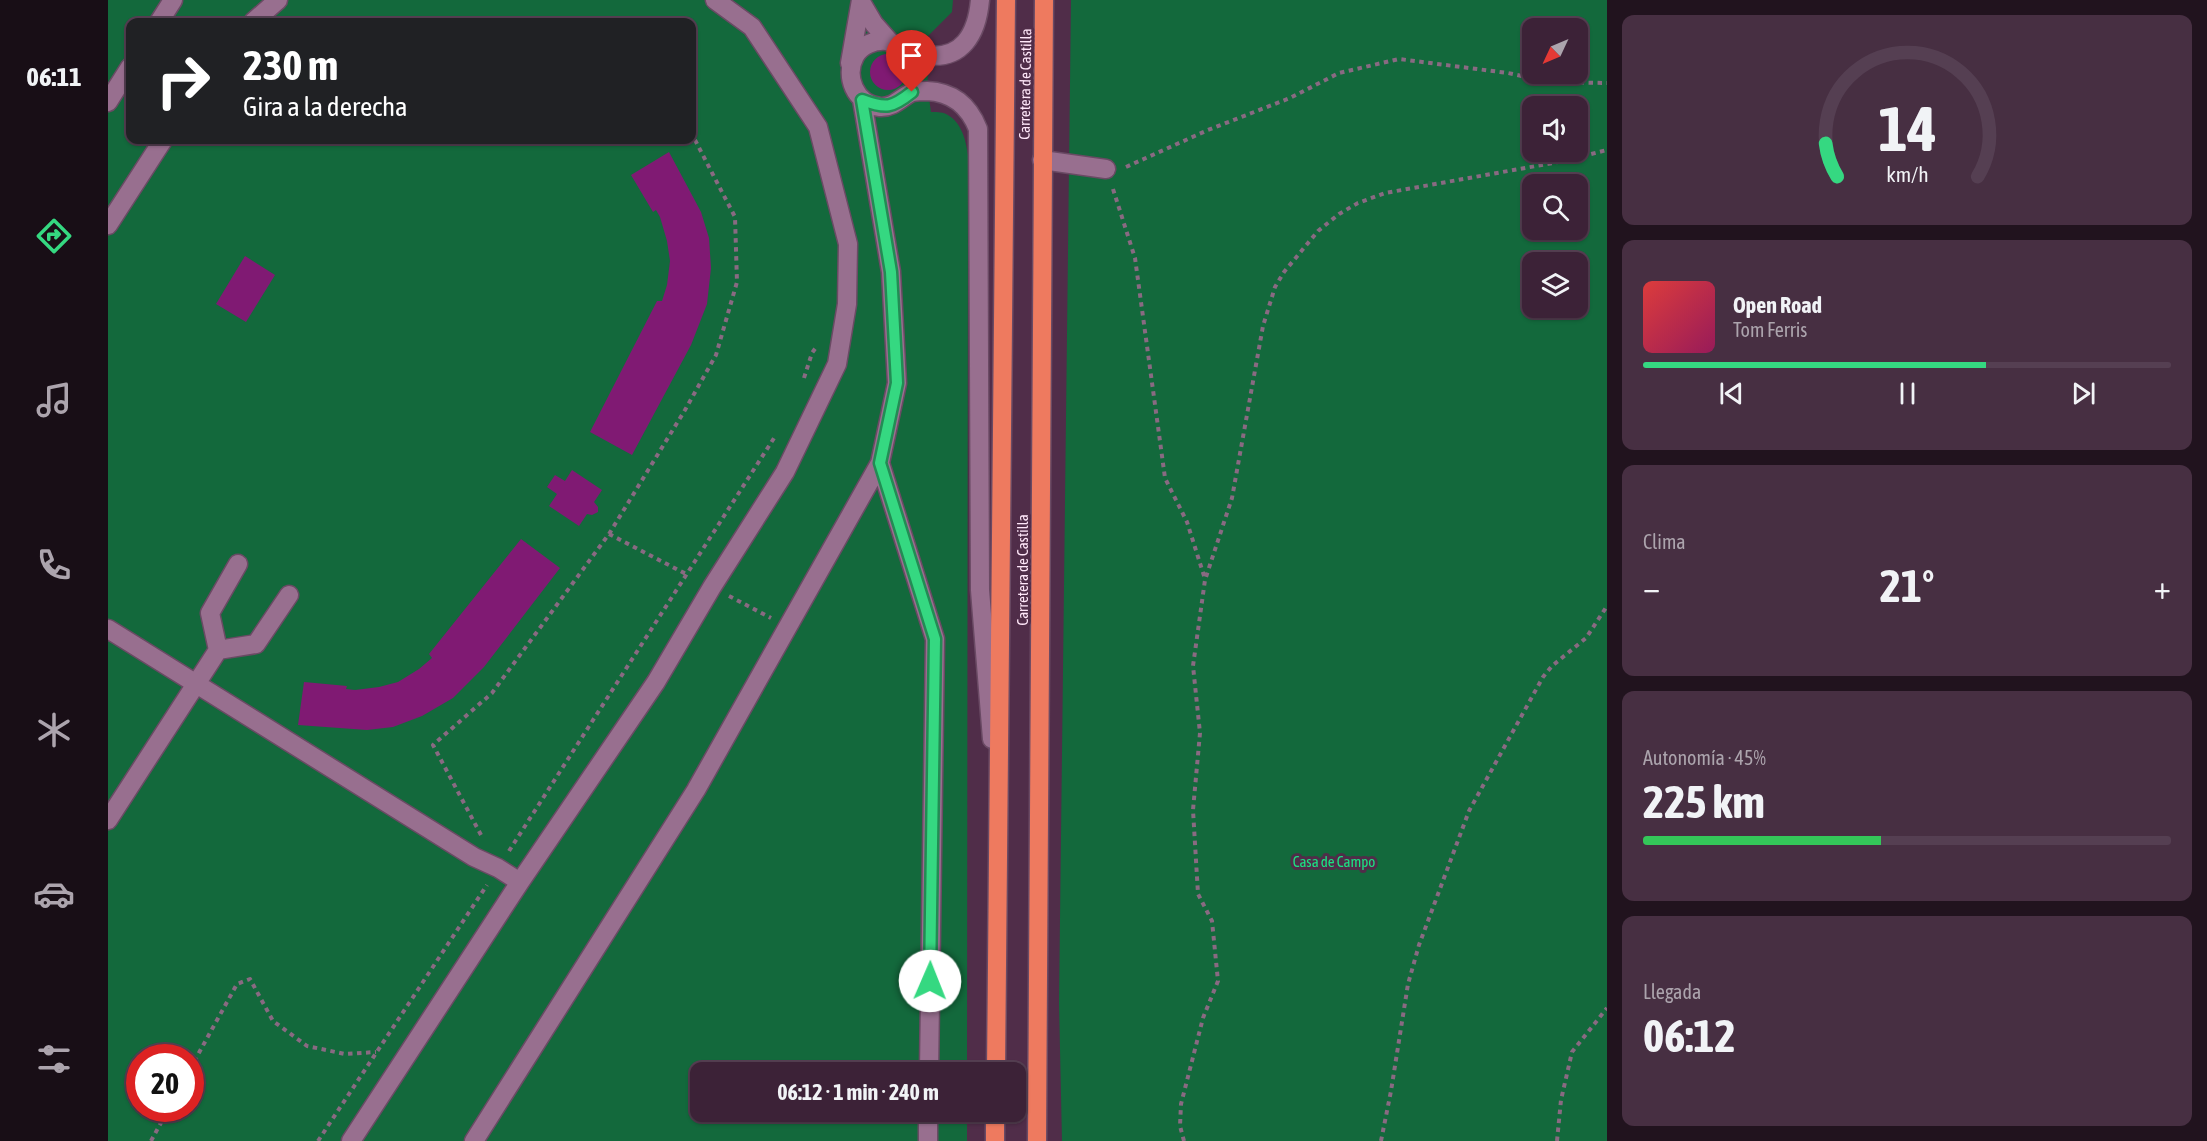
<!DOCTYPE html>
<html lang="es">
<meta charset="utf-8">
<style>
body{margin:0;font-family:"Asap Condensed",sans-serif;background:#472f42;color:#f1f3f6;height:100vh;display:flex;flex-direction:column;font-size:22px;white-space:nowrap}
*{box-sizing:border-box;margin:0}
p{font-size:20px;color:#aca4ad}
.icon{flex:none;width:33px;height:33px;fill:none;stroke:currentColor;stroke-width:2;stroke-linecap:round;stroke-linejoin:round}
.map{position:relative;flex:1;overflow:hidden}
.side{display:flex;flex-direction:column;gap:15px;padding:15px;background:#21131e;width:600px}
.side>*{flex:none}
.hud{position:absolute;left:18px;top:18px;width:570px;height:126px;border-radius:12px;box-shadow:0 2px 4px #0004,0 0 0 2px #553f52;background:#202124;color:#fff;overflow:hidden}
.needle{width:39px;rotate:226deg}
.buttons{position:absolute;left:1414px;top:18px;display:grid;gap:12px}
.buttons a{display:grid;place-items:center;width:66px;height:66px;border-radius:12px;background:#3c2237;box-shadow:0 2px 4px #0004,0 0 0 2px #553f52;font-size:30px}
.speed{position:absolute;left:18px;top:1044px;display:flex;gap:12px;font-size:30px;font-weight:700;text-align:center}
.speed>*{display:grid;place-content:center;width:78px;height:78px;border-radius:50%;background:#3c2237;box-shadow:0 2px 4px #0004,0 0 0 2px #553f52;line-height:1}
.speed .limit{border:9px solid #d22;background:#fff;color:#111}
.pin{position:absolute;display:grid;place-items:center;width:51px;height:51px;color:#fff;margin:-62px -26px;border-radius:50% 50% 50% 0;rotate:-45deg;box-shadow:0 0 6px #0007}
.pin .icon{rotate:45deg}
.me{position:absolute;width:66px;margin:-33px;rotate:1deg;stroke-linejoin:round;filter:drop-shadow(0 0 4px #0008)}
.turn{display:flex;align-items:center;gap:21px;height:126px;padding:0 18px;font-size:27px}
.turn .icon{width:78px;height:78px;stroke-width:2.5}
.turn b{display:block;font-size:42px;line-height:51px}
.big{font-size:45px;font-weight:700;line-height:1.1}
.side .widget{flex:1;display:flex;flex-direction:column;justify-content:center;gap:9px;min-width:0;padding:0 21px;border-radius:12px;background:#472f42}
.side .dial{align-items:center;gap:0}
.dial svg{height:156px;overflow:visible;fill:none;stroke:#553f52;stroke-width:7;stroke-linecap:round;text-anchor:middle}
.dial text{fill:#f1f3f6;stroke:none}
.song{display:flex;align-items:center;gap:18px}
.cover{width:72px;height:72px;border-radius:9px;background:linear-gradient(135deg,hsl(0 70% 55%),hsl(330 70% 35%))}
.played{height:6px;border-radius:3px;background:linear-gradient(90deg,#35d881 65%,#553f52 65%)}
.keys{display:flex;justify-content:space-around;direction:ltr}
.heat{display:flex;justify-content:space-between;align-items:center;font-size:33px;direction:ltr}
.charge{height:9px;border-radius:4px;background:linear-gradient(90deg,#34c759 45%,#553f52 0)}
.trip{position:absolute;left:582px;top:1062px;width:336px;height:60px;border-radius:12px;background:#3c2237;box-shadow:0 2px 4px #0004,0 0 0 2px #553f52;font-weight:700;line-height:60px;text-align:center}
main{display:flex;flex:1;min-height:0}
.dock{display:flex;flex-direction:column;width:108px;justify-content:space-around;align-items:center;background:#180e16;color:#aca4ad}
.dock .icon{width:42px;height:42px}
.dock .on{color:#35d881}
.dock b{font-size:27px;color:#f1f3f6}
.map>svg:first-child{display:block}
</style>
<main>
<nav class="dock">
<b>06:11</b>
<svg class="icon on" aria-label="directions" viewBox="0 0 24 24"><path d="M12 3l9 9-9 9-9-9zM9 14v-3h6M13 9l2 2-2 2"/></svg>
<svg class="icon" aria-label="music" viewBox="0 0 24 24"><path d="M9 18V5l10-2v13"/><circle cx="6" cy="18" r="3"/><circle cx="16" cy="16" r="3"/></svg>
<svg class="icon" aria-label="phone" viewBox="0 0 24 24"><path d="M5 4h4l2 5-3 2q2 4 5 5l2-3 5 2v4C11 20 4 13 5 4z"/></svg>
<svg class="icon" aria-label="climate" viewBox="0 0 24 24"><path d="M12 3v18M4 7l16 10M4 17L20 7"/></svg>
<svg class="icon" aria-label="car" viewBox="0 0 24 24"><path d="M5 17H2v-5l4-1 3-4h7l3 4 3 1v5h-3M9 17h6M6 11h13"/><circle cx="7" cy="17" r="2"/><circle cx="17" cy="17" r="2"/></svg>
<svg class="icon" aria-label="filters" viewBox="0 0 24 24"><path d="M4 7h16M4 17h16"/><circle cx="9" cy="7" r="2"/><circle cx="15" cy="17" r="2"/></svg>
</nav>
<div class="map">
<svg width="1499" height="1141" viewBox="0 0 1499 1141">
<rect width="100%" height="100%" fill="#502d49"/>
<!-- green -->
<path fill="#13693c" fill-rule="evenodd" d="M0 0H845L844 12 819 37 820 91 823 112C827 112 834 112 838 114 853 121 858 140 860 155L859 1072H592V1112H859V1141H0ZM22 22H584V140H22ZM32 1058H82V1108H32Z
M963 0H1499V1141H954L951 1003ZM1425 28H1470V74H1425ZM1425 106H1470V152H1425ZM1425 184H1470V230H1425ZM1425 262H1470V308H1425Z"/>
<!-- building -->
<path fill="#801a73" d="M762 72a18 18 0 1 1 36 0a18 18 0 1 1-36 0Z
M561 152 593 212 601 238 603 268 599 304 583 345 524 455 482 432 549 301H554L559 285 562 261 559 241 552 217 548 210 545 212 523 175Z
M137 256 167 275 138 322 108 304Z
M464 470 494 490 486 502 490 507V512L484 515 479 514 471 526 441 506 449 494 439 487 447 475 457 481Z
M413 539 452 568 376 667 345 698 314 716 285 727 259 730 190 725 196 682 239 686 238 689 247 690 271 687 290 682 311 669 324 658 321 654Z"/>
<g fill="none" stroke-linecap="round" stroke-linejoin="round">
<defs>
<path id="minor" d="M872 0C869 34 854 61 816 55 811 54 804 54 798 52 792 49 786 42 778 41 767 40 753 45 747 56 736 76 747 104 772 107 787 108 795 95 805 92 809 91 815 91 819 91 845 92 861 106 870 129L872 590 884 739
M753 2 766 24 781 41
M51 22 65 0
M145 22 170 0
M742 63 753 0
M0 102 22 67
M934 160 998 169
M0 225 55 140
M772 463 827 639 821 1072
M0 629 366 857 390 868 412 882
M110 650 148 644 181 595
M0 820 110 650 102 613 130 564
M243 1141 412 882 548 682 604 587 677 472 729 364 739 304 740 244 710 127 644 27 607 0
M366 1141 588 790 772 463 789 383 783 272 754 100
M820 1141V1112"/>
<path id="highway" d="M888 1072 898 0
M887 1141V1112
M929 1141 936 0"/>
</defs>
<!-- minor casing -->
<use href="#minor" stroke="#6a4a64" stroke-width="21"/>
<!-- highway casing -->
<use href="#highway" stroke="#6a4a64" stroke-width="21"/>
<!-- path -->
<path stroke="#896a82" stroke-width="4" stroke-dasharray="4.5 4.5" stroke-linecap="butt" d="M1018 167 1100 130 1182 98 1231 73 1291 59 1400 73 1442 82 1499 83
M1005 189 1027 258 1057 478 1079 522 1097 579
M696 378 704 353 709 346
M501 534 580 575
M621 596 663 618
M373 835 325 745 384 693 501 534 577 410 608 355 629 282 627 217 586 138
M401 851 668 435
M82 1069 129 984 142 979 165 1021 199 1046 237 1054 268 1052
M43 1141 61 1108
M210 1141 379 885
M1076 1141 1072 1126 1073 1104 1095 1018 1110 981 1104 921 1090 894 1085 810 1092 733 1085 666 1097 580 1124 498 1155 326 1167 287 1176 272 1210 231 1231 214 1250 203 1277 193 1456 161 1499 150
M1273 1141 1283 1091 1300 984 1311 945 1361 811 1435 677 1444 666 1478 638 1499 606
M1449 1141 1453 1100 1464 1052 1499 1008"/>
<!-- minor -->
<use href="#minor" stroke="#986f8f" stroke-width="18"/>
<!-- highway -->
<use href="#highway" stroke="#ee7a5f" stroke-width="18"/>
</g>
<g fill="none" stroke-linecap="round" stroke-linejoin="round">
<defs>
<path id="route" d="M804 92C784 108 778 109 754 100L783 272 789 383 772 463 827 639 822 981"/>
</defs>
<!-- route casing -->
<use href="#route" stroke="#228c54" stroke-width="15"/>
<!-- route -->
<use href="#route" stroke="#35d881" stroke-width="10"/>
</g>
<g text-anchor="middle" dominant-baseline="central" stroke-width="6" stroke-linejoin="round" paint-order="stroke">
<!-- street labels -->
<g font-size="15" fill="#ffe7f9" stroke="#502d49">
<text transform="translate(917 84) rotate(-89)">Carretera de Castilla</text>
<text transform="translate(914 570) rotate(-90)">Carretera de Castilla</text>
</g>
<!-- park labels -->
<g font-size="15" fill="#1be282" stroke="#502d49">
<text x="1226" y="861">Casa de Campo</text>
</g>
</g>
</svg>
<div class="buttons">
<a><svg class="needle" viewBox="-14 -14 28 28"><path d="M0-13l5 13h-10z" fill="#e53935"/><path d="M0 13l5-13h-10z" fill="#aca4ad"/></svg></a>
<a><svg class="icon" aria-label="sound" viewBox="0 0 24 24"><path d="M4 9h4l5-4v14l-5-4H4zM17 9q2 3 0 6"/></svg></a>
<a><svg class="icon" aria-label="search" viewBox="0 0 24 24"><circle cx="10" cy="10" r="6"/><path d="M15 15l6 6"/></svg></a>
<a><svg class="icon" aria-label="layers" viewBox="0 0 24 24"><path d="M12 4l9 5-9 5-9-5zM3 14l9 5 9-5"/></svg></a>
</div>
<div class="speed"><div class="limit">20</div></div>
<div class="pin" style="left:804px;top:92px;background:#d93025"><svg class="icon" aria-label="arrive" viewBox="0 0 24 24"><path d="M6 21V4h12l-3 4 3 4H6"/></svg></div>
<svg class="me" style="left:822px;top:981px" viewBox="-20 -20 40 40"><circle r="19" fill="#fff"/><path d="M0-13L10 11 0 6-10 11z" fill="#35d881"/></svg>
<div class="trip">06:12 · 1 min · 240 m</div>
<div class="hud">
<div class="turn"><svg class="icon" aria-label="right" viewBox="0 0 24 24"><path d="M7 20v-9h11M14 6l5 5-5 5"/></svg><div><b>230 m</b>Gira a la derecha</div></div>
</div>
</div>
<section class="side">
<div class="widget dial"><svg viewBox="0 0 100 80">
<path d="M14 69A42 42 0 1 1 86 69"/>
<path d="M14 69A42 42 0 0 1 8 52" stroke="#35d881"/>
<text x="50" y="56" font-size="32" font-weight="700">14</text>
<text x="50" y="72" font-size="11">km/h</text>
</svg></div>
<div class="widget">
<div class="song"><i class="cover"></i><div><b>Open Road</b><p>Tom Ferris</p></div></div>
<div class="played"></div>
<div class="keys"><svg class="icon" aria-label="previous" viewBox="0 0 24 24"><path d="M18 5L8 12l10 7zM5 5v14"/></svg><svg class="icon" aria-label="pause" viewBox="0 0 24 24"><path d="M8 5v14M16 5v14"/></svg><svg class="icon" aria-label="next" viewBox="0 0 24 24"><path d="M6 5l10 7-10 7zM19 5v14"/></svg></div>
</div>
<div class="widget"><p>Clima</p>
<div class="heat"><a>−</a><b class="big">21°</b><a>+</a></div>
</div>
<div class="widget"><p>Autonomía · 45%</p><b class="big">225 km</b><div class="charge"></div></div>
<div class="widget"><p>Llegada</p><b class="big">06:12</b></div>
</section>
</main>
